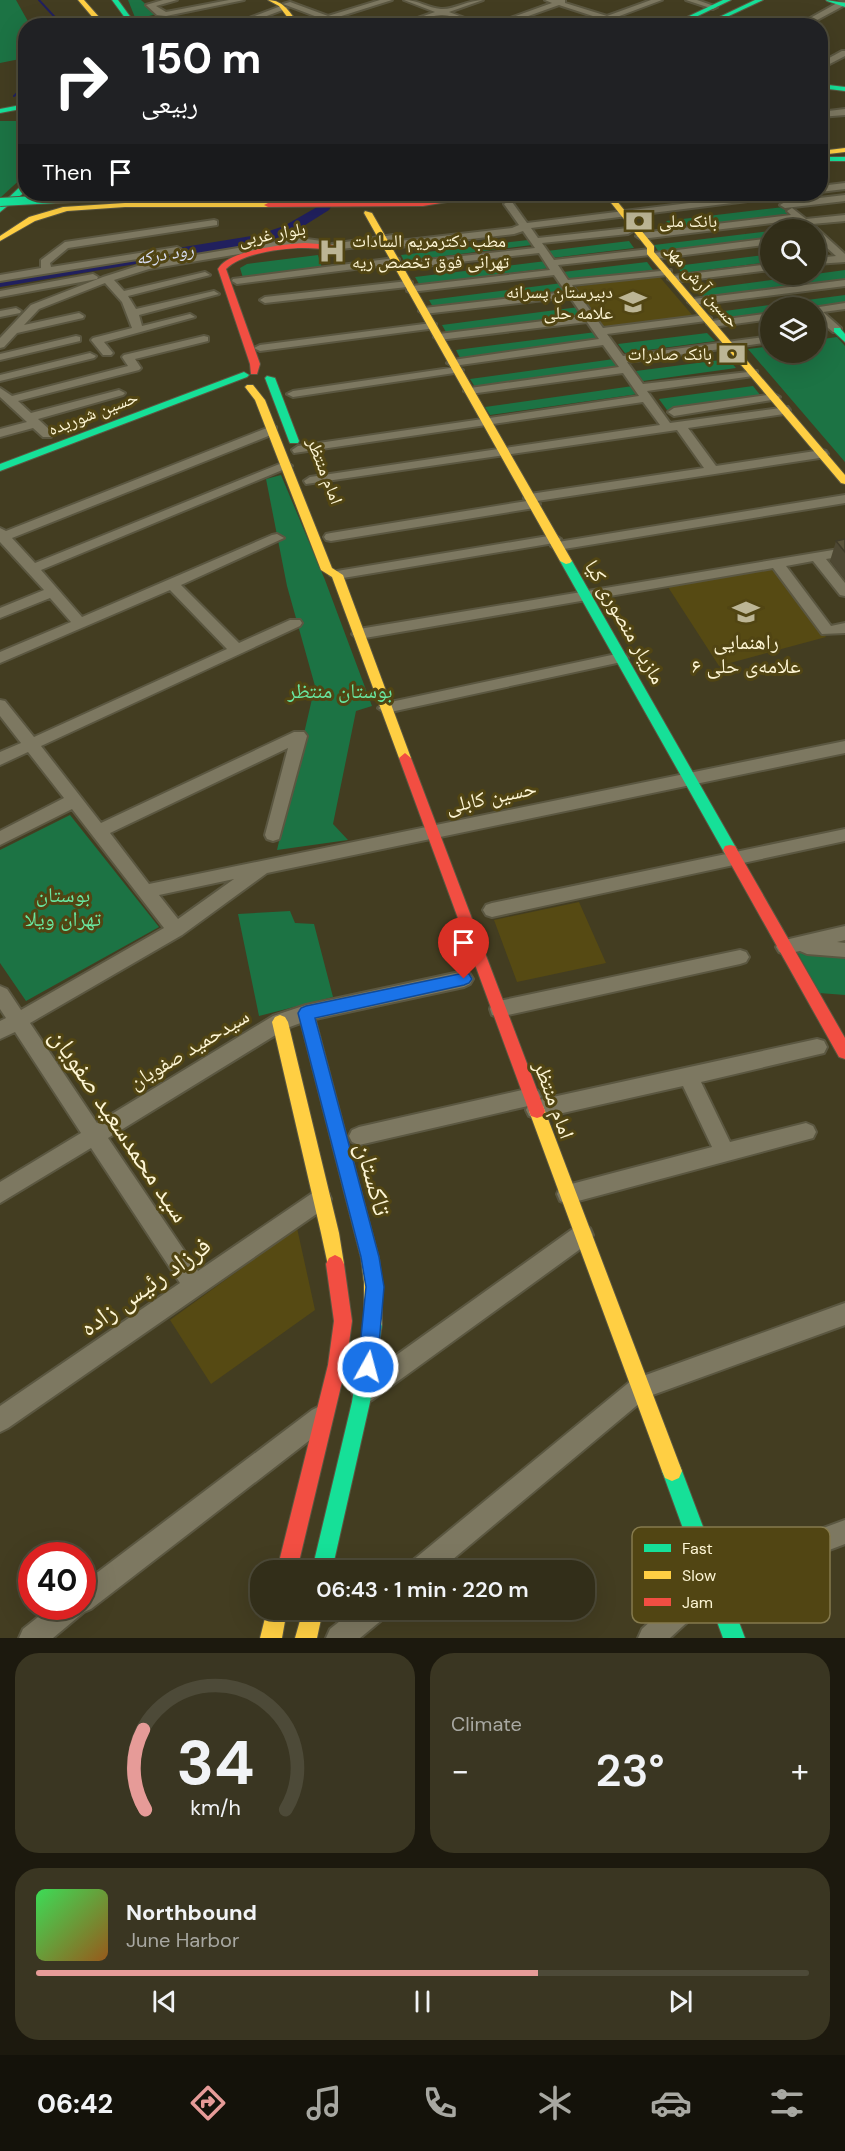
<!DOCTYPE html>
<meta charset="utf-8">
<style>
body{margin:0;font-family:"DM Sans","Noto Naskh Arabic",sans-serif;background:#3a3622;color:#f1f3f6;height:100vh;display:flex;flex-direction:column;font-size:22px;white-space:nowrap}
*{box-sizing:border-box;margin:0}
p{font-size:20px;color:#a8a8a2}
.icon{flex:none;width:33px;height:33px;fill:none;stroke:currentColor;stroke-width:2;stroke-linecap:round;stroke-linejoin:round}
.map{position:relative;height:1638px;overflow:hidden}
.sheet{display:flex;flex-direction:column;gap:15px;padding:15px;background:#1c190e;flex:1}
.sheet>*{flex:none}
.hud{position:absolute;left:18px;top:18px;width:810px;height:183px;border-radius:24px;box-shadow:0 6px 24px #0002,0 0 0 2px #4d4a38;background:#202124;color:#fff;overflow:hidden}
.fabs{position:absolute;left:760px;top:219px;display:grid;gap:12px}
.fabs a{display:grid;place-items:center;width:66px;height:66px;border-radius:50%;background:#322e19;box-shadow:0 6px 24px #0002,0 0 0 2px #4d4a38;font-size:30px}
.speed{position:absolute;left:18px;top:1542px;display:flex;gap:12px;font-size:30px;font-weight:700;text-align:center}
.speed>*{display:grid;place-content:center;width:78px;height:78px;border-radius:50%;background:#322e19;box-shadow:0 6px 24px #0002,0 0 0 2px #4d4a38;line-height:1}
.speed .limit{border:9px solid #d22;background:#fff;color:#111}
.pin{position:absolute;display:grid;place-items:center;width:51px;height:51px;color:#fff;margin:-62px -26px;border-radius:50% 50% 50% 0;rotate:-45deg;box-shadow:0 0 6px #0007}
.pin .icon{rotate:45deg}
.me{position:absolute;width:66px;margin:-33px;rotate:7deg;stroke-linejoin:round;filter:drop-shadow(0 0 4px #0008)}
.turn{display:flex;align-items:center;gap:21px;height:126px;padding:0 24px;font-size:27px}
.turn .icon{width:78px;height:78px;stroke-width:2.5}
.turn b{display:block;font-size:42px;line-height:51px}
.then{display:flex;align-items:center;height:57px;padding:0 24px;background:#0003;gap:12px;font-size:22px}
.big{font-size:45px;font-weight:600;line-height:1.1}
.sheet .card{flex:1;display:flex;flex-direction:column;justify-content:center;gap:9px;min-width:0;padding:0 21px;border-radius:24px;background:#3a3622}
.sheet .dial{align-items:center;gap:0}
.dial svg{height:156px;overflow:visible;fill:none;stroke:#4d4a38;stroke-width:7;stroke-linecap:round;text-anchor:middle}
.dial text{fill:#f1f3f6;stroke:none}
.song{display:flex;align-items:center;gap:18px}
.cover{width:72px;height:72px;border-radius:9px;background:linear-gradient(135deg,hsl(130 70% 55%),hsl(30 70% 35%))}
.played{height:6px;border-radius:3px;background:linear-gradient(90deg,#e69b98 65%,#4d4a38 65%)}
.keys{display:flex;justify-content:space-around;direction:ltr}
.heat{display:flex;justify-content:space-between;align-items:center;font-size:33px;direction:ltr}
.sheet .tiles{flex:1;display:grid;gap:15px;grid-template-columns:1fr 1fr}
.card:last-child{grid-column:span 2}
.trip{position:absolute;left:250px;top:1560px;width:345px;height:60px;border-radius:24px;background:#322e19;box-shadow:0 6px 24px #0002,0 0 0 2px #4d4a38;font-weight:600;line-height:60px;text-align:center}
.tabs{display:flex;height:96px;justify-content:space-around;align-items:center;background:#14120a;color:#a8a8a2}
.tabs .icon{width:42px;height:42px}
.tabs .active{color:#e69b98}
.tabs b{font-size:27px;color:#f1f3f6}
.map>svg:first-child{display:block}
</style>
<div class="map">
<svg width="845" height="1638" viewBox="0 0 845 1638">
<rect width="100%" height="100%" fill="#433d21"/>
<!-- built -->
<path fill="#564a13" d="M658 275 693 316 605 328 574 287Z
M775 568 826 637 719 666 668 587Z
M579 902 606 963 517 982 494 920Z
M297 1228 315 1310 211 1384 170 1320Z"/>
<!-- green -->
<path fill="#1c7344" d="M0 0H16L30 25 26 26 25 58 0 63Z
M128 0H141L157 14 149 16 163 25H138Z
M0 121H26L25 175 0 198Z
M784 207 793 216 689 228 684 222 669 224 666 221Z
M771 231V238L659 252 654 245Z
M528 240 532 245 404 261 401 255Z
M629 241 634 248 552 258 547 251Z
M771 254V262L682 273 676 266Z
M318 255 322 268 243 278 240 268 247 264Z
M546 261 550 268 419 284 415 277Z
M647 262 653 270 569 280 563 272Z
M845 270V279L704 297 697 290Z
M562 283 567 290 433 307 429 300Z
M845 295V304L816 308H771V314L723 320 717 312Z
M579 307 584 314 446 332 442 325Z
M596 332 601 339 460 358 456 350Z
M707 333 715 341 625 353 618 344Z
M837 337 845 346V462L748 349 771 346V352H816V340Z
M614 359 619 367 475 387 470 379Z
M728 359 736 368 643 381 636 371Z
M633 386 638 394 490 415 485 407Z
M753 386 761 396 667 410 659 399Z
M281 475 325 580 372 706 356 711 333 824 348 840 277 850 315 686 287 586 266 479Z
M70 815 159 927 26 1001 0 963V850Z
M290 911 295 923 314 924 333 997 259 1016 238 914Z
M796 950 845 955V995L819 993Z"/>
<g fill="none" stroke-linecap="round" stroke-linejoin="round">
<!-- stream -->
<path stroke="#21205e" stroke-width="2" d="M39 0 63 26
M14 96 26 85"/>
<!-- river -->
<path fill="#21205e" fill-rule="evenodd" d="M324 203 331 207 329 210 294 232 265 242 0 287V277L257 235 284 226Z"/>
<defs>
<path id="street" d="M163 0H177L156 6 166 12 229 0H244L166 16 157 15 146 5Z
M380 0H392L335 18 354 26C345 26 334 20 325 21 316 22 310 26 301 26L320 18 283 4 290 2 328 16Z
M404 0C418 0 428 8 441 9 453 10 469 0 483 0L449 12 486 26C471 26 453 14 441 15 425 16 411 26 395 26L435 12Z
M545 0H565V3L607 16 651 0H662L614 18 634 26C625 26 613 20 606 21 597 22 591 26 582 26L599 18 559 5 500 26H488L552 3Z
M686 0H697L717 7 713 9Z
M839 2H845V5L806 26H796Z
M281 6 288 8 240 26H228Z
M842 51H845V56L820 69V63Z
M845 109V115L820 117V112Z
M845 183V189L820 192V186Z
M762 194H785L780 197 531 228 538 238 628 228 633 231 628 234 542 243 554 260 650 249 654 253 771 238V244L654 259 650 255 558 265 568 280 671 270V274L667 275 572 285 603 328 706 315 711 318 706 321 607 334 623 356 771 336V342L627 362 643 384 757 371V375L753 376 647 391 670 423 788 407 790 410 784 414 688 428 716 466 822 450 826 451 828 454 826 457 537 501 540 504 534 508 331 541 326 540 324 537 326 534 331 533 527 501 524 498 530 494 704 468 677 430 306 484 304 481 310 477 660 425 643 402 294 453 292 450 298 446 639 396 623 373 470 394 464 391 470 388 619 367 603 345 453 366 447 363 453 360 599 339 587 322 439 340 434 337 439 334 583 316 570 297 424 314 419 311 424 308 566 292 554 275 411 292 407 291V287L265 303 260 300 265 297 408 281 412 282V286L550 270 539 253 398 269 394 268V264L237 284 232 281 233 279 395 258 399 259V263L535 248 523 231 514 234 399 247 384 244 332 250 327 247 332 244 393 235 398 238 396 240 399 241 512 228 519 225 504 204 509 201 512 202 527 223Z
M845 195V201L785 208 780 205 785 202Z
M792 208 806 219 845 215V221L812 224 845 254V262L816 264V258L836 256 816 238V230H806L796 220 641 239 636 236 641 233 791 215 787 211Z
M214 220 217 221V225L68 248 50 263 51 267 177 247 182 250 181 252 0 281V275L41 268V260L65 242Z
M299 238 322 241 327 244 322 247 299 244 149 269 114 280 124 291 205 272 210 275 128 296 136 309 214 291 219 294 139 315 142 326 190 314 195 317 104 342 113 353 111 355H103L91 340 93 338 132 328 122 302 105 283 39 309 24 325 79 313 84 316 83 318 17 333 4 347 0 348V338L31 305 103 277 147 263Z
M771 264V270L673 282 668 279 673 276Z
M93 274 98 277 97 279 0 297V291Z
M845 280V286L693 305 688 302 693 299Z
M845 303V309L823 312 841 328V332H833L816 318V308H813Z
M16 308 21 311 20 313 0 317V311Z
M771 313V319L712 327 707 324 712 321Z
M432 323 436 324V328L260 351 254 348 260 345Z
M76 336 80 337V341L0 360V354Z
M204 336 208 337V341L135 359 141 368 139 370 18 401 31 413 119 390 125 393 123 395 38 419 51 431V437H43L33 428 0 437V429L27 422 0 397V388L12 396 128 366 122 357 124 355Z
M90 353 96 356 94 358 0 381V375Z
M457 367 463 370 461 372 293 397 287 394 293 391Z
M774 394 780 397 778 399 674 416 668 412 674 408Z
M272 426 276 427V433L12 538 35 563 282 463 286 462 292 466 41 570 82 617 272 535 277 534 284 538 181 585 239 643 290 620H300L302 623 300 626 41 746 101 823 294 732H304L307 736 279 839 273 841 267 839 265 835 288 748 110 833 149 884 845 741V753L267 873 182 935 30 1023 97 1123 273 1016 306 1005 464 971 470 974 473 979 470 984 464 987 306 1021 287 1028 108 1138 198 1271 314 1192 321 1189 328 1192 331 1199 328 1206 8 1428 0 1432V1406L180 1283 91 1148 0 1203V1182L81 1133 15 1032 0 1039V1021L6 1018 0 1009V986L7 989 21 1010 164 928 72 809 0 845V831L64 798 28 752 0 765V752L21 743 0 716V700L5 701 34 737 227 649 170 590 0 663V652L71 622 50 598 0 618V608L44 590 0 542V528L6 531ZM234 879 178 919 159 895Z
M845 495V503L558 550 551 546 554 543 337 579 330 575 337 571 554 535 561 539 558 542Z
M845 548V556L826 559 845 583V596L840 595 813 561 786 566 831 626 845 623V633L822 634 773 568 359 639 352 634 359 629Z
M621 653 626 655 628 658 626 661 386 713 378 708 386 703Z
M845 829V841L492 917 486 915 483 910 486 905 492 903Z
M845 926V940L837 942 845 943V957L807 954 800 951 785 954 779 952 776 947 779 942 785 940Z
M740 950 746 952 749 957 746 962 740 964 499 1017 492 1015 490 1009 492 1003 499 1001Z
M817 1039 824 1041 827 1047 824 1053 701 1082 730 1142 806 1123 813 1126 816 1132 813 1138 567 1204 560 1201 557 1194 560 1187 712 1147 683 1086 536 1119 529 1116 526 1110 528 1106 359 1145 352 1142 349 1136 352 1130 359 1127 531 1088 538 1091 541 1097 539 1100Z
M582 1225 590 1228 593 1235 590 1242 372 1400 364 1404 356 1400 352 1392 356 1384 574 1228Z
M845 1303V1325L647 1397 440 1570H409L412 1561 632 1380Z
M320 1406 328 1410 332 1418 328 1426 91 1609 84 1612 53 1638H19L23 1629 52 1606H82V1584L312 1410Z
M845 1520V1544L721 1591 670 1638H638L642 1629 704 1572Z
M354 1610H387L383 1619 360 1638H326L330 1629Z"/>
<path id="fast" d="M112 0H118L137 26H131Z
M723 0H731L677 26H668Z
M755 0H763L716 22 711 21Z
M826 0 845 3V7L827 1Z
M820 84 845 87V91L820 88Z
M26 104V108L0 113V109Z
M824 157H845V161H821V157Z
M23 184H26V191L0 212V206Z
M498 194H533L529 196 425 202 421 200 425 198Z
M834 328H840L845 334V342L834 332Z
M244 372 249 375 247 377 0 471V464Z
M267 376 275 378 299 441 298 443H290L289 441 265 378Z
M566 558 572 561 735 846 737 850 735 854H725L560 561Z
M373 1315 379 1318 382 1324 370 1402 332 1570H312L352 1402 364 1324 367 1318Z
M672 1461 679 1464 682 1471 745 1638H723L662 1471 665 1464Z"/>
<path id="slow" d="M78 0H84L107 26H100Z
M268 0C284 0 291 14 300 26H294L279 6Z
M845 148V152L820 155V151Z
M604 194H611L654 246V252L845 475V484L841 483 647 254V248Z
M125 203H268L272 205 268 207H125L67 211 35 221 0 241V236L29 217 63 207Z
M365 211 372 213 572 561 570 563 566 564 560 561 364 213Z
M247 385H253L265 400 332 568 343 575 411 758 410 761 405 763 399 758 332 577 321 570 255 400 245 387Z
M306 1007 311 1008 314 1013 379 1258 382 1282V1324L379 1330 373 1333 367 1330 364 1324V1282L361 1258 298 1013 301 1008Z
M280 1015 285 1017 288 1022 339 1233 344 1264 341 1270 335 1273 329 1270 321 1233 272 1022 275 1017Z
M537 1104 543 1106 545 1111 682 1471 679 1478 672 1481 665 1478 662 1471 529 1111 531 1106Z
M267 1610H287L282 1638H260Z
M303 1610H323L317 1638H295Z"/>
<path id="jam" d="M444 198 448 200 447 202 423 206 268 207 264 205 268 203 423 202Z
M305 243 332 245 336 247C329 251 317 248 308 248 287 247 241 253 226 269L260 364 257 374H251L250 364 218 269C228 250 285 244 305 243Z
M405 753 411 758 545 1111 543 1116 537 1118 531 1116 529 1111 399 758Z
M730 845 735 846 845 1038V1059L839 1057 723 850 725 846Z
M335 1255 341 1258 344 1264 352 1321 346 1365 297 1570H277L328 1365 334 1321 326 1264 329 1258Z"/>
</defs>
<!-- street casing -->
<use href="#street" stroke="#5b5741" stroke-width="4"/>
<!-- fast casing -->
<use href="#fast" stroke="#5b5741" stroke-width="2"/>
<!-- slow casing -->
<use href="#slow" stroke="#5b5741" stroke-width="2"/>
<!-- jam casing -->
<use href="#jam" stroke="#5b5741" stroke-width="2"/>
<!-- street -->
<use href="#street" fill="#7d7861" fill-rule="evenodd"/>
<!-- fast -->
<use href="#fast" fill="#16e098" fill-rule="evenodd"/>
<!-- slow -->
<use href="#slow" fill="#ffcf43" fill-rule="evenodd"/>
<!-- jam -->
<use href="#jam" fill="#f24e42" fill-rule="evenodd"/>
<defs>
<path id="fast-bridge" d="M0 202 111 196"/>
</defs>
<!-- fast-bridge casing -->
<use href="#fast-bridge" stroke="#5b5741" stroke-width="10" stroke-linecap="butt"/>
<!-- fast-bridge -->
<use href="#fast-bridge" stroke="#16e098" stroke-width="8"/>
</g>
<!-- wall -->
<path fill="#4e4833" d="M845 539V580L830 561 836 541Z"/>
<!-- building -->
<path fill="#5b543b" stroke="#403b29" stroke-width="1.5" d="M845 539V552L836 541Z"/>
<!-- route -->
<path fill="#1a73e8" stroke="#114b97" stroke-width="1.5" d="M464 973 469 974 472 979 469 983 464 985 315 1018 379 1257 384 1287 377 1367 374 1374 368 1377 361 1374 358 1367 366 1287 361 1257 298 1013 301 1008 306 1006Z"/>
<!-- icons -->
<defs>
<symbol id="bank-bare" viewBox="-9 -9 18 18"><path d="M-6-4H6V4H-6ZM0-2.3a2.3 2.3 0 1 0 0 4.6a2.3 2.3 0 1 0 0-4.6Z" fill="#bcb595" stroke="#514513" stroke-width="2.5" paint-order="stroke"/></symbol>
<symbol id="hospital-bare" viewBox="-9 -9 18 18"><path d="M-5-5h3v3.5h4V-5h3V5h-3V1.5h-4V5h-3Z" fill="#bcb595" stroke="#514513" stroke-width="2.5" paint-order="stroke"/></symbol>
<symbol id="school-bare" viewBox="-9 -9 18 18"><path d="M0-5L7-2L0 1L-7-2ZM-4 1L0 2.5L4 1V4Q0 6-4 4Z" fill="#bcb595" stroke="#514513" stroke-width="2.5" paint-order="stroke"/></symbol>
</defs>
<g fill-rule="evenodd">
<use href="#bank-bare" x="620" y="202" width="38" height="38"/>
<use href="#hospital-bare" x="313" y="232" width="38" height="38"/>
<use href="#school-bare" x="614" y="283" width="38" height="38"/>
<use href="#bank-bare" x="713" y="335" width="38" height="38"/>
<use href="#school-bare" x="727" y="593" width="38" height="38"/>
</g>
<g text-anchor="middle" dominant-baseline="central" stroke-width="6" stroke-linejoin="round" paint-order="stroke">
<!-- far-poi labels -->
<g font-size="18" fill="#fdf5d4" stroke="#514513" text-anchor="start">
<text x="659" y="221">بانک ملی</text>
<text x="352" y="241">مطب دكترمريم السادات<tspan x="352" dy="21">تهرانی فوق تخصص ریه</tspan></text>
<text x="613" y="292" text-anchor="end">دبیرستان پسرانه<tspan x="613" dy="21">علامه حلی</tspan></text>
<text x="712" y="354" text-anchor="end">بانک صادرات</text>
</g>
<!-- far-street labels -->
<g font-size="18" fill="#fdf5d4" stroke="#514513">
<text transform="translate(272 234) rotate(-10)">بلوار غربی</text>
<text transform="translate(703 286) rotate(50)">حسین آرش مهر</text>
<text transform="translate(93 413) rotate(-21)">حسین شوریده</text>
<text transform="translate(325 471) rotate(69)">امام منتظر</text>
</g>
<!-- far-water labels -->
<g font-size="18" font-style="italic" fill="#d8ddf3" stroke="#514513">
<text transform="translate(165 254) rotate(-9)">رود درکه</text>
</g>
<!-- street labels -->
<g font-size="21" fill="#fdf5d4" stroke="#514513">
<text transform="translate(625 622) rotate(60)">مازیار منصوری کیا</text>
<text transform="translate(491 797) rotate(-12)">حسین کابلی</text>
<text transform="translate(189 1049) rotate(-31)">سیدحمید صفویان</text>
<text transform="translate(554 1100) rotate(70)">امام منتظر</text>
</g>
<!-- poi labels -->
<g font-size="21" fill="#fdf5d4" stroke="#514513">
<text x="746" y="642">راهنمایی<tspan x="746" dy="24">علامه‌ی حلی ۶</tspan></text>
</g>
<!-- park labels -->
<g font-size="21" fill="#69e7a0" stroke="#514513">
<text x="340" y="691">بوستان منتظر</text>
<text x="63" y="895">بوستان<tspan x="63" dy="24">تهران ویلا</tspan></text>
</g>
<!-- near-street labels -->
<g font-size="26" fill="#fdf5d4" stroke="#514513">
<text transform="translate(120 1125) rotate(56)">سید محمدسعید صفویان</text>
<text transform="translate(374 1179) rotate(75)">تاکستان</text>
<text transform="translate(145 1286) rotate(-35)">فرزاد رئیس زاده</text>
</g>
</g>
<!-- legend -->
<rect x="632" y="1527" width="198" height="96" rx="9" fill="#514513" stroke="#857a4d" stroke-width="1.5"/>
<rect x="644" y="1544" width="27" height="8" fill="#16e098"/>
<rect x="644" y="1571" width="27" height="8" fill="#ffcf43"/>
<rect x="644" y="1598" width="27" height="8" fill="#f24e42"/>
<g font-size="16" fill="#fdf5d4">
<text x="682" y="1554">Fast</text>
<text x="682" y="1581">Slow</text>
<text x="682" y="1608">Jam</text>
</g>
</svg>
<div class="fabs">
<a><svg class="icon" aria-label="search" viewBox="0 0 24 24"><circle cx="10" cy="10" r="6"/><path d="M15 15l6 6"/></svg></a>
<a><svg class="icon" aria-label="layers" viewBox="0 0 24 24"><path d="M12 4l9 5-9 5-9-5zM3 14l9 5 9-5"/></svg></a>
</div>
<div class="speed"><div class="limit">40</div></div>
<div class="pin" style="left:464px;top:979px;background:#d93025"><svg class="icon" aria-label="arrive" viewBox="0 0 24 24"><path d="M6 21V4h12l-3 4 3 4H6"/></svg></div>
<svg class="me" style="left:368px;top:1367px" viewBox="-20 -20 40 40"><circle r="17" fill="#1a73e8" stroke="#fff" stroke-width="3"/><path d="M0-11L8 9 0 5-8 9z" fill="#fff"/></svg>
<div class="trip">06:43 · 1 min · 220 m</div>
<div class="hud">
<div class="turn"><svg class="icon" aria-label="right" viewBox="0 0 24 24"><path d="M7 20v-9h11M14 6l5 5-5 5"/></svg><div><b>150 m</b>ربیعی</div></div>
<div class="then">Then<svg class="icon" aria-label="arrive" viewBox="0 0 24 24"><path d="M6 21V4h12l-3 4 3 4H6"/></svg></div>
</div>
</div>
<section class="sheet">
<div class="tiles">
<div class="card dial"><svg viewBox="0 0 100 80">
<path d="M14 69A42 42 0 1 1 86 69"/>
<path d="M14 69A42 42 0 0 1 13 28" stroke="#e69b98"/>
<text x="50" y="56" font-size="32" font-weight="700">34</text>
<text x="50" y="72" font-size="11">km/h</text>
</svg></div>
<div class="card"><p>Climate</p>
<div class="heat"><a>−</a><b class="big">23°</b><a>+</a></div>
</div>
<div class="card">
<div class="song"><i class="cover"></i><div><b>Northbound</b><p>June Harbor</p></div></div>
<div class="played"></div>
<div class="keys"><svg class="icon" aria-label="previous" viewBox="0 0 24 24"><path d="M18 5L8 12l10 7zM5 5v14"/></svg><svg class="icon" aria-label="pause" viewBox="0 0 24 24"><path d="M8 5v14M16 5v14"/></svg><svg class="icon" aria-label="next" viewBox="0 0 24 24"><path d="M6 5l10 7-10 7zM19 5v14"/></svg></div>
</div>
</div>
</section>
<nav class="tabs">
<b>06:42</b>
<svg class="icon active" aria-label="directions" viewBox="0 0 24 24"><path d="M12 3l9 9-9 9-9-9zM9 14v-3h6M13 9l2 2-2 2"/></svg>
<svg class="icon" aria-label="music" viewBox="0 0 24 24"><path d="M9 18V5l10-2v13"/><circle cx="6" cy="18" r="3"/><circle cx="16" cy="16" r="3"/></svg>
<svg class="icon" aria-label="phone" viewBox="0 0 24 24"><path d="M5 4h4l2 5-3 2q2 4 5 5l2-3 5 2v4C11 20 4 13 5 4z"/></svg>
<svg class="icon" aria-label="climate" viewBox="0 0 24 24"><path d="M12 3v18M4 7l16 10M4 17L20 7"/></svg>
<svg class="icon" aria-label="car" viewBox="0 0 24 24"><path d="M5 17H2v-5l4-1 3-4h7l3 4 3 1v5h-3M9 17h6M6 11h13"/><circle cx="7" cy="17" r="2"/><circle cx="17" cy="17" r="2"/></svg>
<svg class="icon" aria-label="filters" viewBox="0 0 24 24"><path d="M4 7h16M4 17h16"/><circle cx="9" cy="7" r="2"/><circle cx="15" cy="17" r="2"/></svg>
</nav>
